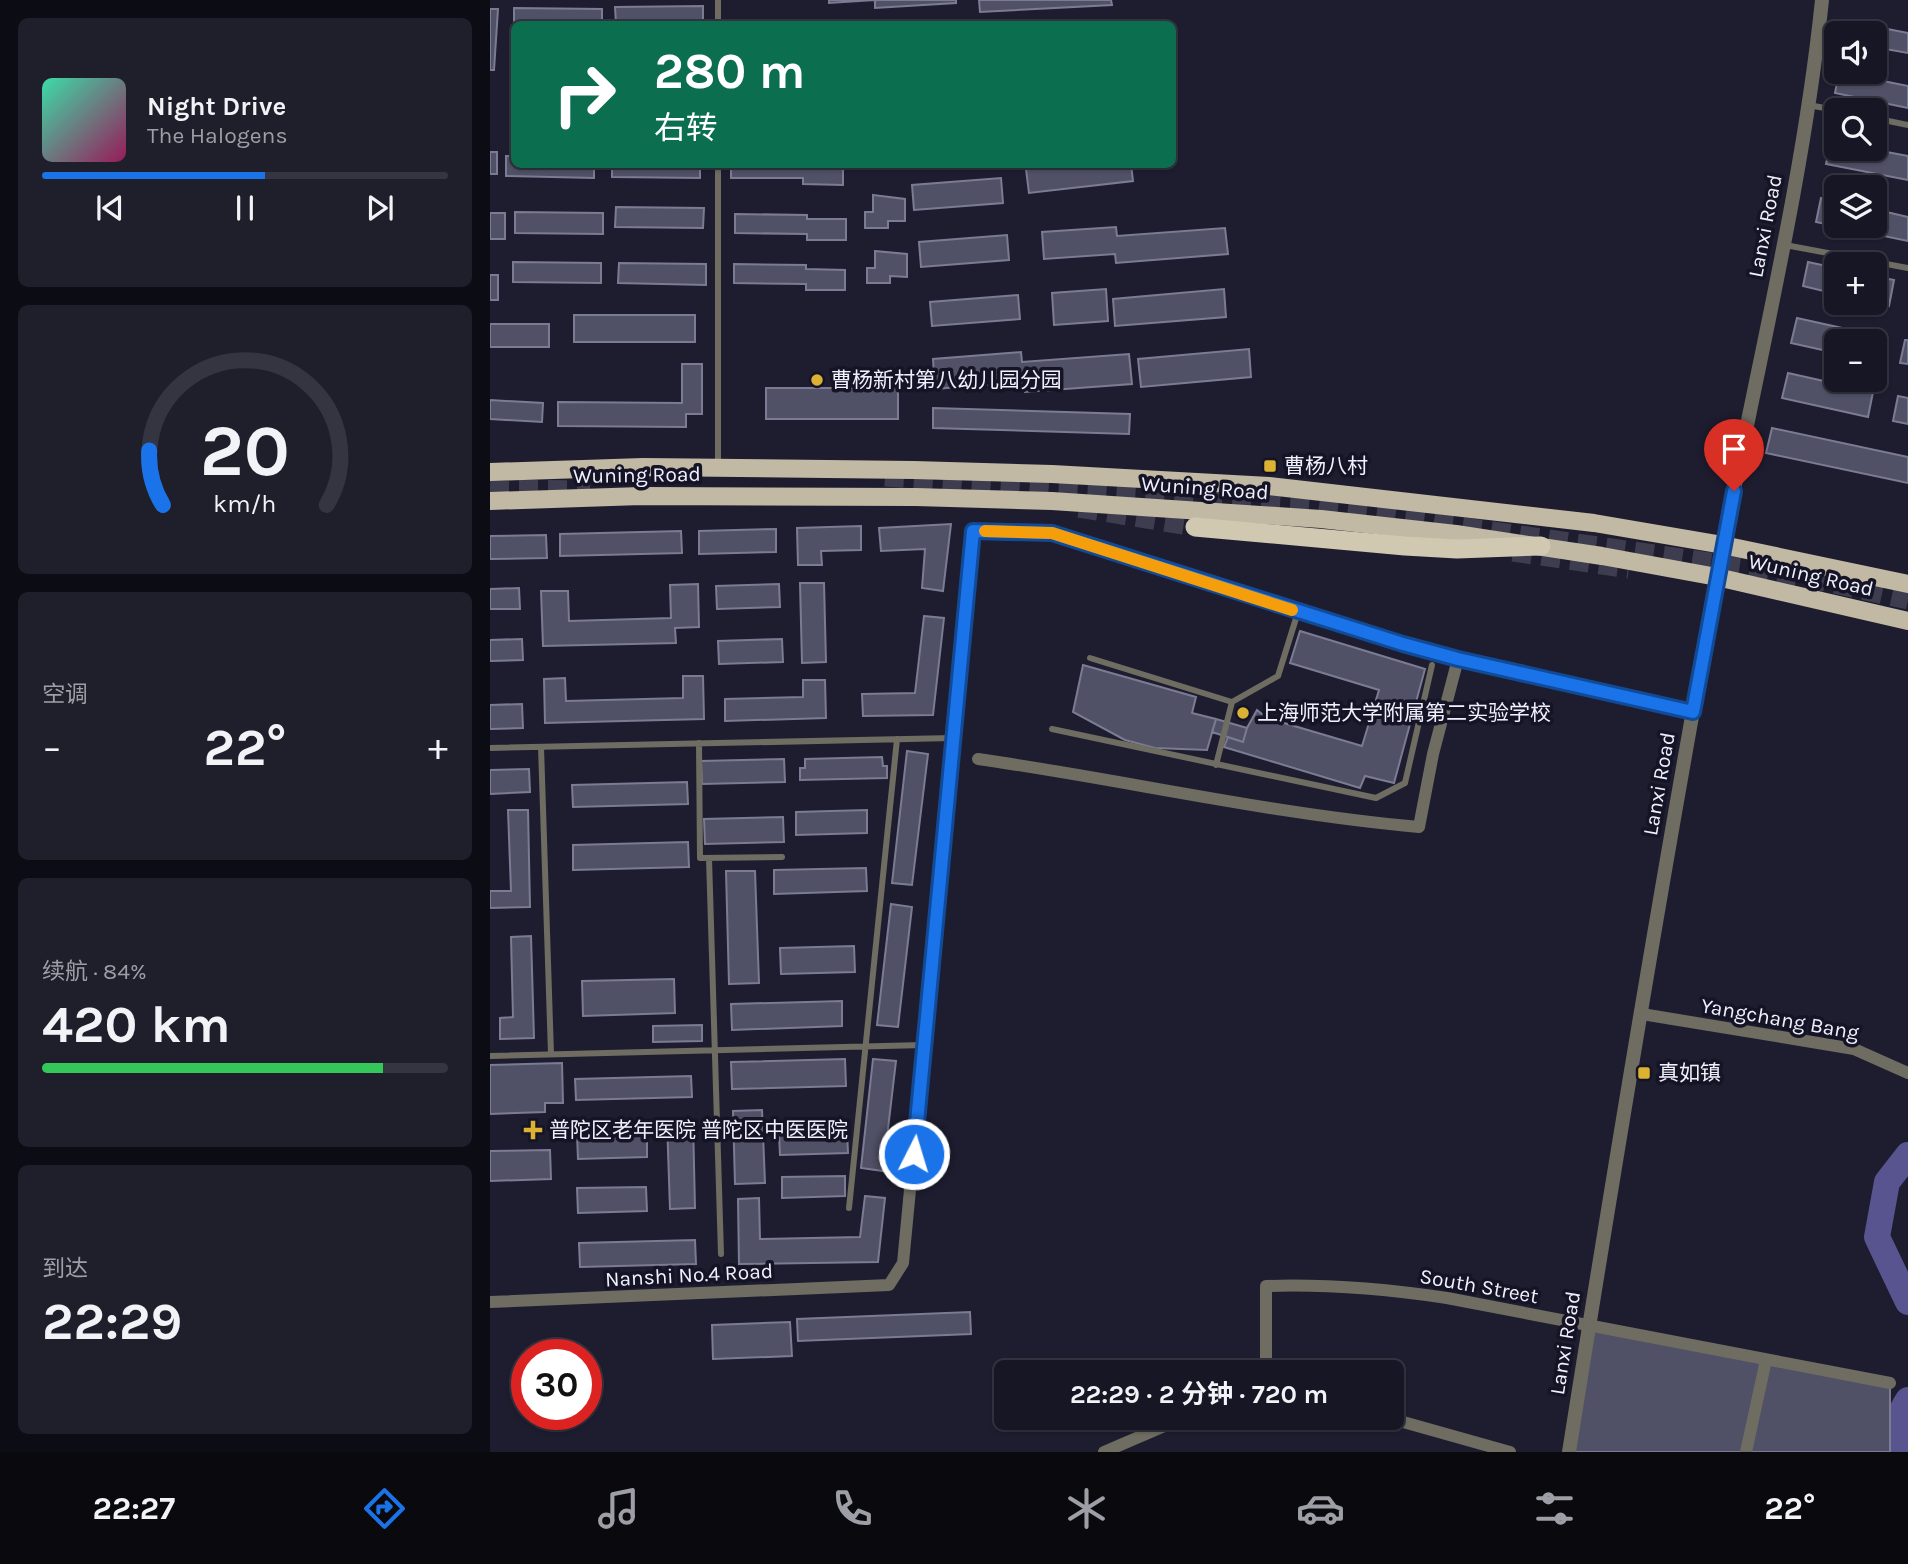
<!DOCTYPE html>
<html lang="zh">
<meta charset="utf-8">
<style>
body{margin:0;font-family:Karla,"Noto Sans SC",sans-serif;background:#1f1f2c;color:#f1f3f6;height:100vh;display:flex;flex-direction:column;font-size:26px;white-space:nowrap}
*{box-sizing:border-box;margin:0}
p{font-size:23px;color:#9e9fa6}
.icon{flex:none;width:38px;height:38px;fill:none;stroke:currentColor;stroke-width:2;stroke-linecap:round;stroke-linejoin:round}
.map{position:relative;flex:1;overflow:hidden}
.panel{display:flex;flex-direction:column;gap:18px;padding:18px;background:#0c0c14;width:490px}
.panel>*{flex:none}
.guide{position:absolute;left:21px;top:21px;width:665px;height:147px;border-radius:10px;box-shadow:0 2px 5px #0004,0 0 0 2px #353541;background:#0b6e4f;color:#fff;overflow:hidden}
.buttons{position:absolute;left:1334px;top:21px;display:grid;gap:14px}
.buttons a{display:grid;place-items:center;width:63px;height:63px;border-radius:10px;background:#161624;box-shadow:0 2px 5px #0004,0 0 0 2px #353541;font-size:35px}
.speed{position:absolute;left:21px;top:1339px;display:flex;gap:14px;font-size:35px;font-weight:700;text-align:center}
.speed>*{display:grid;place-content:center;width:91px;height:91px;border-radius:50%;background:#161624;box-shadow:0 2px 5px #0004,0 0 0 2px #353541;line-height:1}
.speed .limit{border:10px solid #d22;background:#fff;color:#111}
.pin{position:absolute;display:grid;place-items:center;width:60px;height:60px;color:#fff;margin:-72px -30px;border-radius:50% 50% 50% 0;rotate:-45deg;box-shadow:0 0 7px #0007}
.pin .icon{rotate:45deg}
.me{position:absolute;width:77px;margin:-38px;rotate:5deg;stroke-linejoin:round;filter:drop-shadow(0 0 5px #0008)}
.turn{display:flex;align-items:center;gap:24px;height:147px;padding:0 28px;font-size:32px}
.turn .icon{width:91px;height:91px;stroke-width:2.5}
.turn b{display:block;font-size:49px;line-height:60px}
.big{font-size:52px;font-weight:700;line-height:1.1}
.panel .tile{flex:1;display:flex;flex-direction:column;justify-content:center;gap:10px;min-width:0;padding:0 24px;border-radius:10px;background:#1f1f2c}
.panel .dial{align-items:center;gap:0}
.dial svg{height:182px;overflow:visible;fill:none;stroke:#353541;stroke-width:7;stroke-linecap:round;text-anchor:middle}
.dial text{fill:#f1f3f6;stroke:none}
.song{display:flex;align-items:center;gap:21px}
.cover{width:84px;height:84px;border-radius:10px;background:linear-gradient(135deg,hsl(160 70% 55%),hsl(330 70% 35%))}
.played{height:7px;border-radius:4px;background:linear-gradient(90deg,#1a73e8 55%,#353541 55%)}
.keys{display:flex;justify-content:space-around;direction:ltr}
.heat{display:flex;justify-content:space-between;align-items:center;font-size:38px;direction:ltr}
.charge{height:10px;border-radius:5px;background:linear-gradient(90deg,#34c759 84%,#353541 0)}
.trip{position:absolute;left:504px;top:1360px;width:410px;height:70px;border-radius:10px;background:#161624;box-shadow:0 2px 5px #0004,0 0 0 2px #353541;font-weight:700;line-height:70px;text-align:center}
.dock{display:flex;height:112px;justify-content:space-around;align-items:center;background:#09090e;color:#9e9fa6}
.dock .icon{width:49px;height:49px}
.dock .current{color:#1a73e8}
.dock b{font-size:32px;color:#f1f3f6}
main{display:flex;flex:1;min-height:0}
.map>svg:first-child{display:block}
</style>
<main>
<section class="panel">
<div class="tile">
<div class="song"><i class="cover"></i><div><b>Night Drive</b><p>The Halogens</p></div></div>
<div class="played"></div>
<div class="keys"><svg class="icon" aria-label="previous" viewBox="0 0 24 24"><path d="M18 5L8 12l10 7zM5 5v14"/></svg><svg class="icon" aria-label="pause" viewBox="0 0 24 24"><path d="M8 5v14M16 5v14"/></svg><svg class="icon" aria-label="next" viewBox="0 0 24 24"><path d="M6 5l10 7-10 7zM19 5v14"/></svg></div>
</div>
<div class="tile dial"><svg viewBox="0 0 100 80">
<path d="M14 69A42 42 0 1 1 86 69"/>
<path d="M14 69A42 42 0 0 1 8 45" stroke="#1a73e8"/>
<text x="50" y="56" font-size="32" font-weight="700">20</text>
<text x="50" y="72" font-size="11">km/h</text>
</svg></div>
<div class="tile"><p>空调</p>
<div class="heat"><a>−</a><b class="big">22°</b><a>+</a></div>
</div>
<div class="tile"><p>续航 · 84%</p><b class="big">420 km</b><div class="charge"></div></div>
<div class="tile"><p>到达</p><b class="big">22:29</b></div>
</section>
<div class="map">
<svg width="1418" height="1452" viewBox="0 0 1418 1452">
<rect width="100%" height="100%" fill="#1e1d30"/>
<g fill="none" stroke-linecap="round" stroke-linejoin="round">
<!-- river -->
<path stroke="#57548f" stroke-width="26" d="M1418 1155 1397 1182 1387 1237 1418 1302
M1406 1452C1404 1434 1408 1415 1418 1400"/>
</g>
<!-- building -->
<path fill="#505066" stroke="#7b7b93" stroke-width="2" d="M339 0H466V3L385 8V0L339 3Z
M489 0H621L622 5 490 12Z
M213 6V24H126L125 7Z
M24 8 112 9V24H24V28Z
M0 9H8L4 70H0Z
M1357 21 1418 33V53L1384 47V33H1354Z
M244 22 315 23V24H244Z
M1349 72 1418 86V108L1345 93Z
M1341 141 1346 142V149H1381L1418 156V180L1336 164Z
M0 152H7V174H0Z
M16 156H24V164H104V178L16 176Z
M122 164H210V178L122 177Z
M241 164H353V185L313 184V178H241Z
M574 164H641L643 181 539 193 536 169Z
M511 178 513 203 424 210 422 185Z
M383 195 415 199V221H398V228H375V212H383Z
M1331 198 1346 201V226H1384V209L1418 217V241L1326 222Z
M126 207 214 208 213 228 125 227Z
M25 212 113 213V234L25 233Z
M0 213H15V239H0Z
M245 214 317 215V219H356V240H317V234L245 233Z
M626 227 627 236 735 228 738 254 626 263 625 254 554 259 552 232Z
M517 235 519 260 431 267 429 242Z
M385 251 417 254V277L400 276V283H377V268H385Z
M23 262 111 263V283L23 282Z
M1318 262 1346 268V294L1313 286Z
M129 263 216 264V285L128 283Z
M244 264 316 265V269L355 270V290H316V284L244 283Z
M0 275H8V300H0Z
M1384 276 1404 280 1399 306 1384 302Z
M616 289 618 321 564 325 562 293Z
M734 289 736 317 625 326 623 299Z
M528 295 530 319 442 326 440 302Z
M84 315H205V342H84Z
M1307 318 1393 337 1387 362 1384 361V341H1346V353L1301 343Z
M0 324H59V347H0Z
M1415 340H1418V364L1410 363Z
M759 349 761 377 651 387 648 359Z
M531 352 532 362 639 354 642 384 535 392 534 382 445 389 443 359Z
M192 364H212V414H196V427L68 426V402L192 403Z
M1298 373 1383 392 1378 417 1292 398Z
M276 388H408V419H276Z
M1408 396 1418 398V424L1403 421Z
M0 400 53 403 52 422 0 419Z
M443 408 640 414 639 434 443 428Z
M1282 428 1418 457V483L1276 453Z
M461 524 453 591 432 588 435 549 391 551 389 528Z
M371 526V550L331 551 332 565H308L307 528Z
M286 529V552L209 554V531Z
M191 531 192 553 70 556V534Z
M56 535 57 558 0 559V536Z
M310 583H334L336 662 312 663Z
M208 584 209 627 185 628 186 643 53 646 51 591H78L79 621 181 618 180 585Z
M289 584 290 607 227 609 226 586Z
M29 588 30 609H0V589Z
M434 616 454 618 443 715 373 716 372 694 425 693Z
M810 631 935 669 904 783 875 776 870 788 734 747 738 737 753 742 757 728 767 710 777 718 872 746 889 690 800 663Z
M32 639 33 660 0 661V640Z
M292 639 293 662 229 664 228 641Z
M593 665 706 697 702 713 726 719 717 750 665 748 635 740 583 712Z
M193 676H213L214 719 55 723 54 679 75 678 76 701 193 698Z
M313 680H335L336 718 235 721V699L313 697Z
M32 704 33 728 0 729V705Z
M726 719 757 728 753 742 722 732Z
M417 751 438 754 422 885 402 883Z
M392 757 393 766H397V778L310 780V768H315V759Z
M294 759 295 782 212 784 211 761Z
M39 769 40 792 0 794V770Z
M197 782 198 804 83 807 82 785Z
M18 810H38L40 907 0 908V891H21Z
M377 810V833L306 835V812Z
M293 817 294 842 215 844 214 819Z
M198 842 199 867 83 870V845Z
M376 868 377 891 284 894V870Z
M236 871H265L269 983 239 984Z
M401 904 422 907 408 1027 387 1025Z
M41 936 44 1038 10 1039V1018L23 1017 21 937Z
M364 946 365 972 291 974 290 948Z
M184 979 185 1013 93 1016 92 981Z
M352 1001V1026L242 1030 241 1004Z
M212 1025V1041L163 1042V1026Z
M355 1059 356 1086 242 1089 241 1062Z
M383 1059 406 1061 393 1171 371 1168Z
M72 1063 73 1103H55V1112L0 1114V1065Z
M201 1076 202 1097 86 1100 85 1079Z
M272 1110 275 1183 245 1184 243 1111Z
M177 1121H203L205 1208 180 1209Z
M357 1132 358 1153 290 1155 289 1134Z
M157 1133V1157L88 1159 87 1135Z
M60 1150 61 1179 0 1181V1151Z
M355 1176V1196L292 1198V1177Z
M156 1187 157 1211 88 1213 87 1188Z
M375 1196 395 1198 388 1262 249 1264 248 1199 269 1198 270 1239 370 1237Z
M205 1240 206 1264 90 1267 89 1243Z
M480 1312 481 1334 308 1341 307 1319Z
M300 1322 302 1356 223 1359 222 1325Z
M1099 1326 1276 1360 1256 1452H1079Z
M1276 1360 1400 1383V1452H1256Z"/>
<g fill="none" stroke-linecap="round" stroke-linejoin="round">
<!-- trunk-tunnel -->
<path stroke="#3e3d4f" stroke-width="19" stroke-dasharray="19 10" stroke-linecap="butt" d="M395 477 821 505 1283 571 1418 600
M0 489 100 490
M589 508 705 527
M1023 552 1139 569"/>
<!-- service -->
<path stroke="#6f6c62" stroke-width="6" d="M228 0V24
M1318 105 1346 110
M1384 118 1418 125
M228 164V466
M1295 245 1418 268
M600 658 742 702 788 676 808 612
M562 729 886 798 915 783 942 665
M209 743 210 858 292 857
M51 747 61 1054
M0 748 463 738
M726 765 742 702
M219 858 231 1254
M0 1056 434 1045
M359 1208 407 739"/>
<!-- minor -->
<path stroke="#6f6c62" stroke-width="12" d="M488 759C635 780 781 814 929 827L943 754 968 659
M1152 1014 1364 1049 1418 1073
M0 1302 399 1285 413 1263 483 531 562 533 913 644 968 659 1203 712
M776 1372V1286C837 1284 896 1289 957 1298L1400 1383
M899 1418 1020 1452
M614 1452 693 1418
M1256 1452 1276 1360"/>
<!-- tertiary -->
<path stroke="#6f6c62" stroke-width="14" d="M1079 1452C1127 1150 1177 847 1233 546 1267 365 1313 184 1332 0"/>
<!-- primary -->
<path stroke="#c1b9a4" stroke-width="18" d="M0 472 153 467 424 470 562 474 779 486 1104 523 1233 545 1418 584
M0 501 151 496 426 497 562 501 831 519 966 534 1112 556 1227 577 1418 621"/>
<!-- trunk -->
<path stroke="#d1c8b1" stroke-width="19" d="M705 527 915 546 967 549 1051 546"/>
</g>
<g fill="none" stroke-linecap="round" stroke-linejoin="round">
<defs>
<path id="route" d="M424 1154 483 531 562 533 913 644 968 659 1203 712 1244 491"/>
</defs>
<!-- route casing -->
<use href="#route" stroke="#114b97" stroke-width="18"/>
<!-- route -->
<use href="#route" stroke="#1a73e8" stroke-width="12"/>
<!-- slow -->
<path stroke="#f59e0b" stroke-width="12" d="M495 531 562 533 802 610"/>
</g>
<!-- markers -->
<g fill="#dcb233" stroke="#151426" stroke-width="2.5">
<circle cx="327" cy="380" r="7"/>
<rect x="773" y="459" width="14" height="14" rx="3.5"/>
<circle cx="753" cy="713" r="7"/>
<rect x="1147" y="1066" width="14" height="14" rx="3.5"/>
<path d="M39.5 1119.5h7v7h7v7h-7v7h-7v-7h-7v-7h7z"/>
</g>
<g text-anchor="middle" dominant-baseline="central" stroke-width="7" stroke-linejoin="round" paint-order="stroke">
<!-- street labels -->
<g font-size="21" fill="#f0f0fd" stroke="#151426">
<text transform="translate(1275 226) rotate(-79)">Lanxi Road</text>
<text transform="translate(147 475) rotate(-1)">Wuning Road</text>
<text transform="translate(715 488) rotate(4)">Wuning Road</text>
<text transform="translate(1321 575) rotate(13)">Wuning Road</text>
<text transform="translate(1169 784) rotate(-80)">Lanxi Road</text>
<text transform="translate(1290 1019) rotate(10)">Yangchang Bang</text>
<text transform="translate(199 1275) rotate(-3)">Nanshi No.4 Road</text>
<text transform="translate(989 1286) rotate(10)">South Street</text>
<text transform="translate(1075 1343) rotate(-81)">Lanxi Road</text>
</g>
<!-- poi labels -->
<g font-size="21" fill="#f0f0fd" stroke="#151426" text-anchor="start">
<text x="341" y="380">曹杨新村第八幼儿园分园</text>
<text x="794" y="466">曹杨八村</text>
<text x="767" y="713">上海师范大学附属第二实验学校</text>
<text x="1168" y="1073">真如镇</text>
<text x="59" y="1130">普陀区老年医院 普陀区中医医院</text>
</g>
</g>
</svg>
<div class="buttons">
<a><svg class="icon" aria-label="sound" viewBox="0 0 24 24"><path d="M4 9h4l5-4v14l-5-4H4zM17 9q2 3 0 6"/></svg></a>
<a><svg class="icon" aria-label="search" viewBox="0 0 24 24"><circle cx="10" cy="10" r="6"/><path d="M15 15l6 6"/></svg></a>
<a><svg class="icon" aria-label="layers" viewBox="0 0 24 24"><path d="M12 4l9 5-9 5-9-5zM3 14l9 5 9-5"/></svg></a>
<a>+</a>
<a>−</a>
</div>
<div class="speed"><div class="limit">30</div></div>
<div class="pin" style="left:1244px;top:491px;background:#d93025"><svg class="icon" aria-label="arrive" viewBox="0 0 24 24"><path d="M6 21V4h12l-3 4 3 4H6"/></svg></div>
<svg class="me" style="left:424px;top:1154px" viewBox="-20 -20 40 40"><circle r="17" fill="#1a73e8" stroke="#fff" stroke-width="3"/><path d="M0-11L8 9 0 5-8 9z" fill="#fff"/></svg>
<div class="trip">22:29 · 2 分钟 · 720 m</div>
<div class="guide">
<div class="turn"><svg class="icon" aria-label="right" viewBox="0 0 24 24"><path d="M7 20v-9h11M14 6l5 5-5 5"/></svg><div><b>280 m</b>右转</div></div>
</div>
</div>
</main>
<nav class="dock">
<b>22:27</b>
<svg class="icon current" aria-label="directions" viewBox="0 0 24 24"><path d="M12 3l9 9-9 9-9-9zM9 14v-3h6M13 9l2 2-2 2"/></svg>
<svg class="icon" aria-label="music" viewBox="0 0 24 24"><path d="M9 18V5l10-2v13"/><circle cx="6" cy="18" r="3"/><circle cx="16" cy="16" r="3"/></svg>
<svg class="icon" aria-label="phone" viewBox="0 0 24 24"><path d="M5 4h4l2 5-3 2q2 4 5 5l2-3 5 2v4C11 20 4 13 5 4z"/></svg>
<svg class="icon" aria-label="climate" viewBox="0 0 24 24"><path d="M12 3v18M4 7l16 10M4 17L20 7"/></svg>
<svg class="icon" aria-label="car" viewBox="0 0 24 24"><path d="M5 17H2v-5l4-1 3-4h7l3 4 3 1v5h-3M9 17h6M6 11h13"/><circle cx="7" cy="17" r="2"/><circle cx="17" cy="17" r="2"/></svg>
<svg class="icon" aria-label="filters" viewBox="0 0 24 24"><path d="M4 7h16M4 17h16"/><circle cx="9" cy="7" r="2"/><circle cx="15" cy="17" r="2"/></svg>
<b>22°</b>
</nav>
